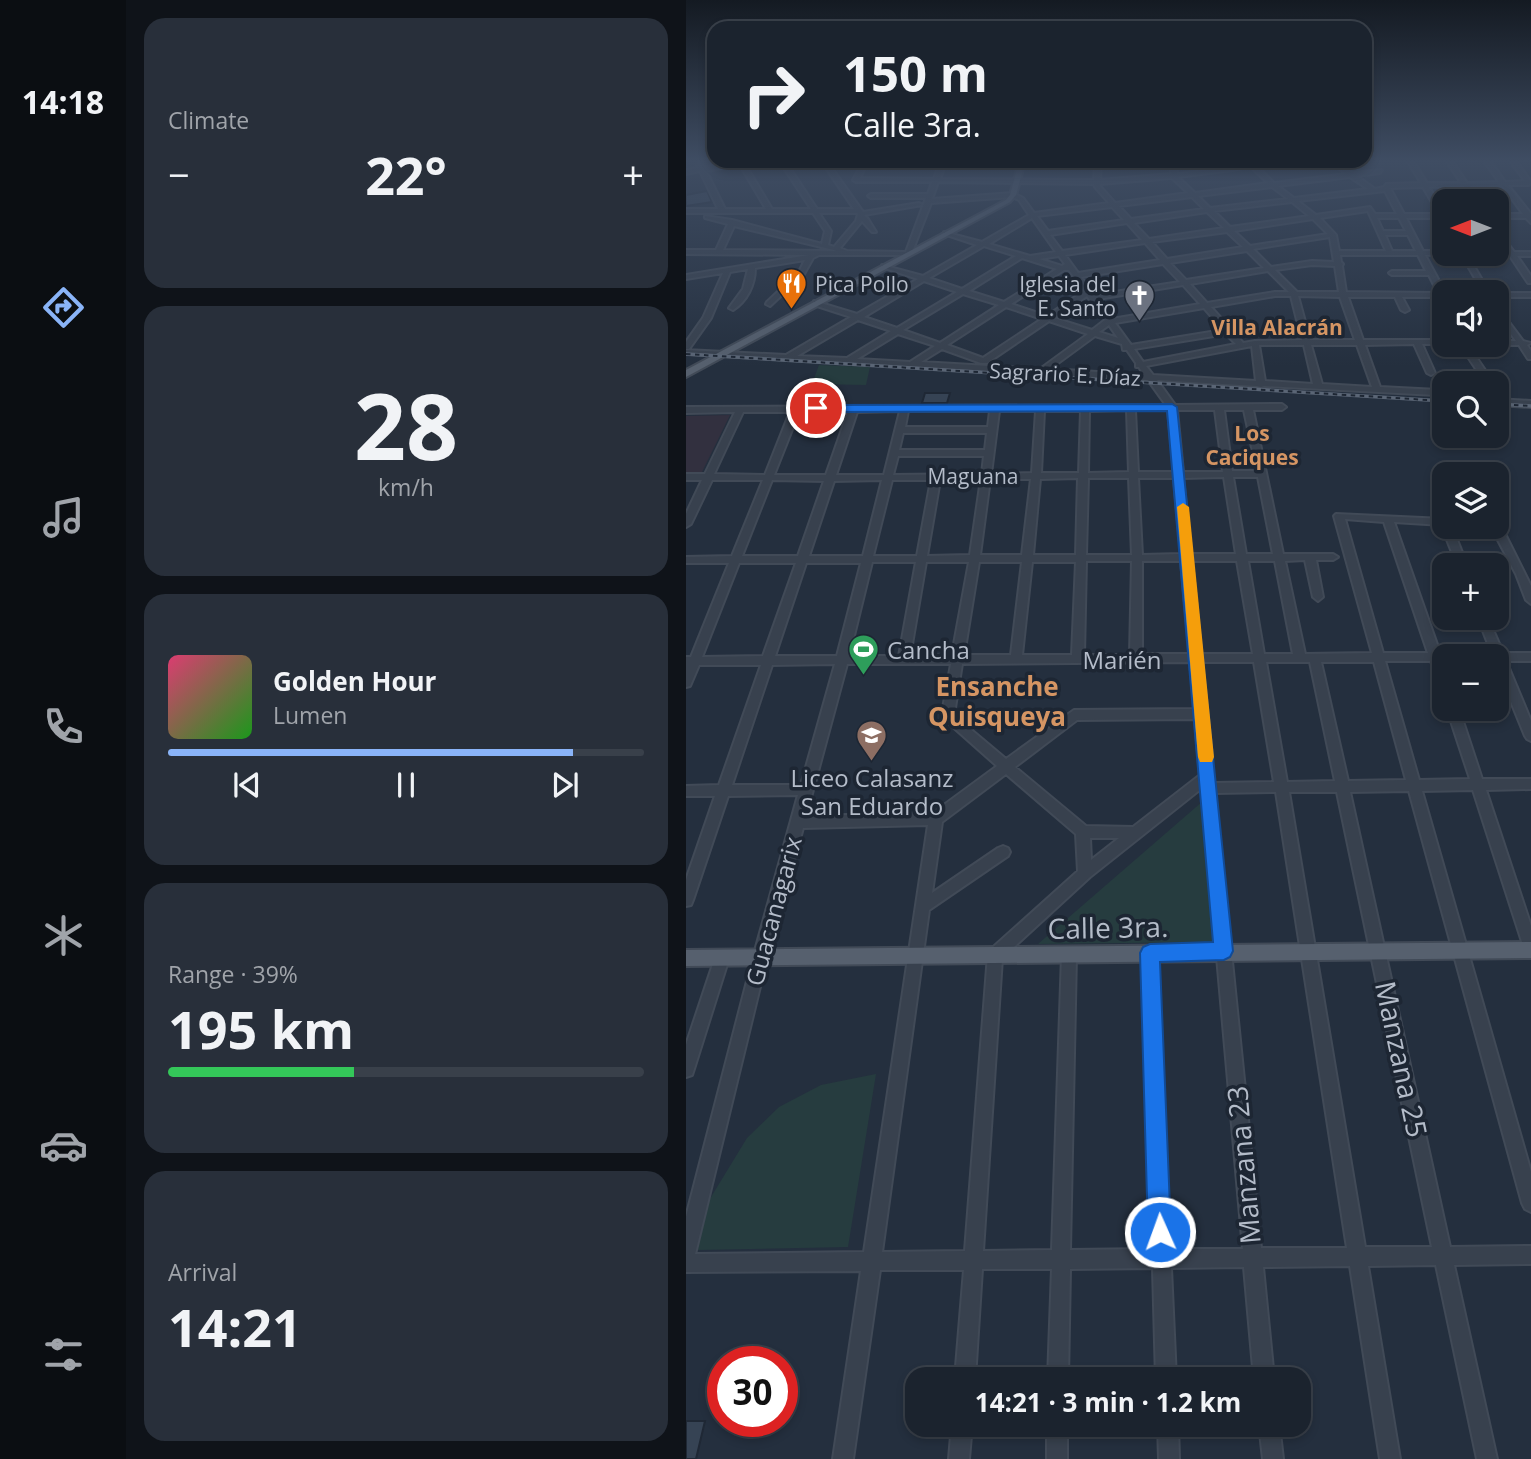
<!DOCTYPE html>
<meta charset="utf-8">
<style>
body{margin:0;font-family:"Open Sans",sans-serif;background:#282f3a;color:#f1f3f6;height:100vh;display:flex;flex-direction:column;font-size:26px;white-space:nowrap}
*{box-sizing:border-box;margin:0}
p{font-size:23px;color:#a0a4aa}
.icon{flex:none;width:38px;height:38px;fill:none;stroke:currentColor;stroke-width:2;stroke-linecap:round;stroke-linejoin:round}
.map{position:relative;flex:1;overflow:hidden}
.details{display:flex;flex-direction:column;gap:18px;padding:18px;background:#0f1319;width:560px}
.details>*{flex:none}
.guide{position:absolute;left:21px;top:21px;width:665px;height:147px;border-radius:21px;box-shadow:0 4px 10px #0003,0 0 0 2px #39404a;background:#1b232e;color:#f1f3f6;overflow:hidden}
.needle{width:46px;rotate:270deg}
.tools{position:absolute;left:746px;top:189px;display:grid;gap:14px}
.tools a{display:grid;place-items:center;width:77px;height:77px;border-radius:14px;background:#1b232e;box-shadow:0 4px 10px #0003,0 0 0 2px #39404a;font-size:35px}
.speed{position:absolute;left:21px;top:1346px;display:flex;gap:14px;font-size:35px;font-weight:700;text-align:center}
.speed>*{display:grid;place-content:center;width:91px;height:91px;border-radius:50%;background:#1b232e;box-shadow:0 4px 10px #0003,0 0 0 2px #39404a;line-height:1}
.speed .limit{border:10px solid #d22;background:#fff;color:#111}
.pin{position:absolute;display:grid;place-items:center;width:60px;height:60px;color:#fff;margin:-30px;border:4px solid #fff;border-radius:50%;box-shadow:0 2px 7px #0007}
.me{position:absolute;width:77px;margin:-38px;rotate:358deg;stroke-linejoin:round;filter:drop-shadow(0 0 5px #0008)}
.turn{display:flex;align-items:center;gap:24px;height:147px;padding:0 21px;font-size:32px}
.turn .icon{width:91px;height:91px;stroke-width:2.5}
.turn b{display:block;font-size:49px;line-height:60px}
.big{font-size:52px;font-weight:700;line-height:1.1}
.details .tile{flex:1;display:flex;flex-direction:column;justify-content:center;gap:10px;min-width:0;padding:0 24px;border-radius:21px;background:#282f3a}
.details .dial{align-items:center;gap:0}
.dial b{font-size:91px;line-height:1}
.song{display:flex;align-items:center;gap:21px}
.cover{width:84px;height:84px;border-radius:10px;background:linear-gradient(135deg,hsl(340 70% 55%),hsl(120 70% 35%))}
.played{height:7px;border-radius:4px;background:linear-gradient(90deg,#8ab4f8 85%,#39404a 85%)}
.keys{display:flex;justify-content:space-around;direction:ltr}
.heat{display:flex;justify-content:space-between;align-items:center;font-size:38px;direction:ltr}
.charge{height:10px;border-radius:5px;background:linear-gradient(90deg,#34c759 39%,#39404a 0)}
.trip{position:absolute;left:219px;top:1367px;width:406px;height:70px;border-radius:21px;background:#1b232e;box-shadow:0 4px 10px #0003,0 0 0 2px #39404a;font-weight:700;line-height:70px;text-align:center}
main{display:flex;flex:1;min-height:0}
.tab-bar{display:flex;flex-direction:column;width:126px;justify-content:space-around;align-items:center;background:#0b0e12;color:#a0a4aa}
.tab-bar .icon{width:49px;height:49px}
.tab-bar .active{color:#8ab4f8}
.tab-bar b{font-size:32px;color:#f1f3f6}
.map>svg:first-child{display:block}
</style>
<main>
<nav class="tab-bar">
<b>14:18</b>
<svg class="icon active" aria-label="directions" viewBox="0 0 24 24"><path d="M12 3l9 9-9 9-9-9zM9 14v-3h6M13 9l2 2-2 2"/></svg>
<svg class="icon" aria-label="music" viewBox="0 0 24 24"><path d="M9 18V5l10-2v13"/><circle cx="6" cy="18" r="3"/><circle cx="16" cy="16" r="3"/></svg>
<svg class="icon" aria-label="phone" viewBox="0 0 24 24"><path d="M5 4h4l2 5-3 2q2 4 5 5l2-3 5 2v4C11 20 4 13 5 4z"/></svg>
<svg class="icon" aria-label="climate" viewBox="0 0 24 24"><path d="M12 3v18M4 7l16 10M4 17L20 7"/></svg>
<svg class="icon" aria-label="car" viewBox="0 0 24 24"><path d="M5 17H2v-5l4-1 3-4h7l3 4 3 1v5h-3M9 17h6M6 11h13"/><circle cx="7" cy="17" r="2"/><circle cx="17" cy="17" r="2"/></svg>
<svg class="icon" aria-label="filters" viewBox="0 0 24 24"><path d="M4 7h16M4 17h16"/><circle cx="9" cy="7" r="2"/><circle cx="15" cy="17" r="2"/></svg>
</nav>
<section class="details">
<div class="tile"><p>Climate</p>
<div class="heat"><a>−</a><b class="big">22°</b><a>+</a></div>
</div>
<div class="tile dial"><b>28</b><p>km/h</p></div>
<div class="tile">
<div class="song"><i class="cover"></i><div><b>Golden Hour</b><p>Lumen</p></div></div>
<div class="played"></div>
<div class="keys"><svg class="icon" aria-label="previous" viewBox="0 0 24 24"><path d="M18 5L8 12l10 7zM5 5v14"/></svg><svg class="icon" aria-label="pause" viewBox="0 0 24 24"><path d="M8 5v14M16 5v14"/></svg><svg class="icon" aria-label="next" viewBox="0 0 24 24"><path d="M6 5l10 7-10 7zM19 5v14"/></svg></div>
</div>
<div class="tile"><p>Range · 39%</p><b class="big">195 km</b><div class="charge"></div></div>
<div class="tile"><p>Arrival</p><b class="big">14:21</b></div>
</section>
<div class="map">
<svg width="845" height="1459" viewBox="0 0 845 1459">
<rect width="100%" height="100%" fill="#242f3e"/>
<!-- medical -->
<path fill="#32303f" d="M44 415 16 472H0V416Z"/>
<!-- green -->
<path fill="#263c3f" d="M133 365 184 367 180 385 126 384Z
M517 801 530 942 352 944Z
M190 1074 162 1247 11 1250 22 1202 61 1138 93 1107 135 1085Z"/>
<!-- building -->
<path fill="#364354" stroke="#1f2835" stroke-width="2" d="M21 191 26 202 0 206V195Z
M239 393H264L261 403H236Z
M0 1421H19L10 1459H0Z"/>
<g fill="none" stroke-linecap="round" stroke-linejoin="round">
<defs>
<path id="minor" d="M51 162H64L59 164 86 209H125L94 162H100L131 209H168L136 162 175 164 182 162 181 164H235L238 166 235 168 179 167 174 178 248 179 254 162H260L254 179 408 180 409 162H415L414 180 485 174V162H491V174L551 167 554 169 492 177 509 193 582 183 567 169 565 162H571L572 167 588 183 660 174 645 162H652L667 173 696 170 694 173 671 176 689 189 698 187 700 184 735 183 722 162H728L741 183H775L761 162H767L781 183 813 182 799 162H805L819 182 839 181 825 162H831L845 182 843 185H822L845 214V223L840 218H810V214H837L816 185 784 186 794 201H788L778 186 743 187 758 212V220L755 218H720L737 251H758V254H761L739 255 759 292 758 300 754 297H716L723 310 719 312 715 310 709 297H662L677 340H758V344H736L749 373 745 375 741 373 728 344 679 345 694 387 752 390 758 393V398L750 395 578 386 575 387 571 386 471 380 489 405 596 404 600 407 596 410H567L597 554H647L652 557 647 560H630L637 597 632 601 627 597 619 560 599 561 619 654 686 653 648 516 650 514 758 519V527H766L781 565H771L756 527 757 525 708 522 754 653 762 654 763 656H758V686L752 682 745 661H699L733 780 784 779 761 709H773L796 779H845V789L800 790 845 926V955L840 953 838 948 787 790 736 791 845 1172V1212L839 1209 836 1203 723 791 664 792 764 1247 845 1246V1264L768 1265 811 1459H791L750 1265 682 1266 714 1459H694L664 1266 577 1267 588 1379H568L558 1267 485 1268 490 1379H470L467 1268 384 1269 382 1379H362L366 1269H296L289 1379H269L278 1270H194L167 1459H147L175 1271 0 1272V1217L67 958 112 795 42 796 7 900 5 905 0 906V880L29 796H0V786L33 785 75 665H13L4 686 0 687V657H5L43 563H0V557L46 556 77 480H26L5 524 0 527V514L16 480H0V474H19L49 412 0 413V407L480 405 462 380 358 374 354 375 350 374 0 354V350L100 355 165 317 128 305V301L171 314 232 279 196 267V265L237 276 291 245 258 234V232L296 242 343 215 333 200 326 197 245 203 226 252 222 255H133L127 258 118 274 84 306 80 304 81 302 113 272 119 260 69 268C69 285 61 301 47 310L43 308 57 289 62 269 44 272 25 318 3 349H0V342L17 318 37 273 0 279V275L123 255 0 254V250H30L42 224 19 218V216L46 220 136 244 139 231 127 213H0V209H32L14 171 0 174V170L13 168 11 165 14 163 18 167ZM54 165 80 209H39L20 171ZM145 167H174L167 180 170 182H246L242 194H185L182 196 185 198H240L220 252 161 251 154 248 176 221 186 232H190L182 219 178 215 236 205 233 203 177 212ZM664 177 682 189 608 198 592 186ZM486 178 502 193 429 203 414 186V184ZM252 182 408 184 409 187 423 203 348 213 337 198 327 193 246 199ZM586 187 602 199 524 208 512 196ZM737 187 753 214H718L704 188ZM699 191 711 214H689L684 207 630 215 612 201ZM506 197 518 209 445 219 433 206ZM606 202 623 216 544 227 528 211ZM426 207 438 220 362 231 351 216ZM682 211 700 251H653L650 235 634 218ZM521 212 538 228 463 239 448 223ZM133 213H171L172 214 170 221 148 247 142 245 145 231ZM346 218 370 252 344 256 303 244ZM691 218H713L720 231H697ZM627 219 642 234 564 246 548 231ZM441 223 456 240 376 251 364 235ZM48 226 148 250 150 251 37 250ZM541 232 557 247 481 259 466 242ZM699 235H722L730 251H706ZM644 237 648 262 626 261 585 267 567 249ZM459 243 474 260 392 273 379 255ZM298 246 330 256 276 289 243 278ZM561 251 578 268 500 280 484 263ZM654 255H732L740 271H706L703 273 706 275H743L752 293 660 292 656 266 657 264 655 262ZM373 256 379 264 376 266 353 259ZM336 258 371 269 318 302 283 291ZM477 264 494 282 409 295 395 277ZM626 265 649 266 653 292H611L589 270ZM378 270H383L398 291 361 316 325 304ZM582 271 603 292H589L521 303 504 284ZM238 281 271 292 211 328 178 317ZM497 285 514 304 426 319 412 299ZM277 294 313 305 254 343 217 330ZM401 296 419 320 406 330 368 318ZM589 296H605L616 340 569 341 557 343 548 332 569 329V325L544 328 525 307ZM612 296 654 297 669 340H624ZM320 307 356 319 297 358 261 345ZM518 308 537 330 445 345 429 323ZM172 320 205 331 161 358 111 356ZM363 321 402 334 354 369 235 362 256 349 295 363H301ZM423 325 432 338 413 332ZM212 334 249 346 224 362 171 359ZM540 334 550 344 457 362 448 349ZM409 336 436 344 437 350H441L450 363V367H453L458 375 364 369ZM573 345H618L627 384 579 381ZM625 345H671L686 387 636 384ZM566 346 570 381 467 375 460 366ZM441 410 443 472 402 473 403 411ZM449 410H482L488 472H452ZM491 410H529L537 472H497ZM538 410H558L571 471H546ZM214 411 198 475H150L171 412ZM222 411H304L302 427H219ZM313 411H350L346 473 305 474ZM358 411H395L393 473H355ZM57 412H104L79 475 28 474ZM113 412H162L140 475H88ZM217 433H301L299 450H213ZM212 456H298L296 474 207 475ZM538 477 550 554H505L497 478ZM547 477H572L587 554H560ZM392 478 390 555H347L354 479ZM402 478H443L446 555H400ZM452 478H488L495 554 456 555ZM295 479 284 555 241 556 254 480ZM304 479H345L336 555H294ZM86 480 138 481 112 556H56ZM196 480 177 556H123L148 481ZM206 480H245L231 556H187ZM659 519 698 522 742 653H697ZM400 561H446L444 655H398ZM456 561H495L504 654H456ZM506 561H551L567 654H515ZM562 561H589L607 654H578ZM186 562H230L213 656H163ZM240 562H283L266 655 224 656ZM293 562H336L325 655H278ZM346 562H390L386 655H336ZM53 563H110L77 656 16 657ZM120 563H175L151 656H89ZM504 662 509 709 388 710 320 759 270 717 269 708 276 664ZM516 662H568L588 782 528 783ZM580 662H624L649 781 601 782ZM635 662H688L720 780 662 781ZM149 664 115 785H46L86 665ZM161 664H265L257 708 258 719 311 766 247 813 120 816ZM509 719 514 775 447 827 400 826 329 767 391 720ZM320 774 390 834 392 871 304 950 302 955 279 1251 196 1252 243 910 322 856 324 852 322 848 317 846 312 848 246 893 256 822ZM516 788 557 1249H484L471 953 469 948 464 946 459 948 457 953 466 1249 384 1250 390 955 388 950 383 948 378 950 376 955 366 1250 297 1251 316 958 404 877ZM590 792 661 1248H575L529 793ZM603 792H651L746 1247H679ZM242 825 178 1252 9 1254 81 958 117 828ZM404 838H433L405 860Z
M810 228 828 252H845V256H831L845 276V283H842L824 256H810L807 254 822 252 810 235Z
M775 254H781L803 292H797Z
M810 293H845V297H810Z
M810 305 837 341 845 343 841 345 845 351V359H842L833 345H808H810V341H830L810 313Z
M774 345H782L803 376 802 378H796Z
M810 399 845 401V407L810 405Z
M810 523 815 526 845 586V604L840 600 830 574 805 527H810Z
M792 618H802L817 653H845V661H820L845 721V741L841 739 839 736 810 665V656H805L806 654Z
M36 951 41 953 43 958 8 1069 6 1075 0 1077V1045L29 958 31 953Z
M266 1424H286L283 1459H263Z
M361 1424H381V1459H361Z
M472 1424H492L493 1459H473Z
M573 1424H593L597 1459H577Z"/>
<path id="major" d="M333 162H339L330 195 324 202 0 377V370L320 200 324 195Z
M845 942V958L0 966V950Z"/>
</defs>
<!-- minor casing -->
<use href="#minor" stroke="#414a57" stroke-width="4"/>
<!-- major casing -->
<use href="#major" stroke="#414a57" stroke-width="4"/>
<!-- minor -->
<use href="#minor" fill="#38414e" fill-rule="evenodd"/>
<!-- major -->
<use href="#major" fill="#56606e" fill-rule="evenodd"/>
<defs>
<path id="rail" d="M0 354 758 401
M810 404 845 406"/>
</defs>
<!-- rail casing -->
<use href="#rail" stroke="#5a6575" stroke-width="3.5"/>
<!-- rail -->
<use href="#rail" stroke="#1d2633" stroke-width="2" stroke-dasharray="4.5" stroke-linecap="butt"/>
</g>
<!-- sky -->
<linearGradient id="sky" x2="0" y2="1"><stop stop-color="#141a22"/><stop offset="0.44" stop-color="#3f4d63"/><stop offset="1" stop-color="#3f4d63" stop-opacity="0"/></linearGradient>
<rect width="845" height="366" fill="url(#sky)"/>
<!-- route -->
<path fill="#1a73e8" stroke="#114b97" stroke-width="2" d="M486 404 491 407 547 951 544 957 538 960 474 962 485 1232 482 1240 474 1243 465 1240 462 1232 454 953 457 947 464 944 527 942 481 411 130 412 124 408 130 405Z"/>
<!-- slow -->
<path fill="#f59e0b" d="M497 503 503 507 528 757 526 762H514L512 757 491 507Z"/>
<!-- icons -->
<defs>
<symbol id="restaurant-pin" viewBox="-11 -11 22 30"><path d="M0 17L-7.5 6A9.5 9.5 0 1 1 7.5 6Z" fill="#e8710a" stroke="#1d2633"/><path d="M-5-6h1v4h1v-4h1v4h1v-4h1v5L-1.5 .5V6h-2V.5L-5-1ZM5-6V6H3V1.5H1.5Q1.5-4 5-6Z" fill="#fff"/></symbol>
<symbol id="church-pin" viewBox="-11 -11 22 30"><path d="M0 17L-7.5 6A9.5 9.5 0 1 1 7.5 6Z" fill="#6b7280" stroke="#1d2633"/><path d="M-1.2-6h2.4v3.5h3.3v2.4h-3.3V6h-2.4V-.1h-3.3v-2.4h3.3Z" fill="#fff"/></symbol>
<symbol id="stadium-pin" viewBox="-11 -11 22 30"><path d="M0 17L-7.5 6A9.5 9.5 0 1 1 7.5 6Z" fill="#2e9e5b" stroke="#1d2633"/><path d="M0-5a6.5 5 0 1 0 0 10a6.5 5 0 1 0 0-10ZM-3.5-1.8h7v3.6h-7Z" fill="#fff"/></symbol>
<symbol id="school-pin" viewBox="-11 -11 22 30"><path d="M0 17L-7.5 6A9.5 9.5 0 1 1 7.5 6Z" fill="#8d6e63" stroke="#1d2633"/><path d="M0-5L7-2L0 1L-7-2ZM-4 1L0 2.5L4 1V4Q0 6-4 4Z" fill="#fff"/></symbol>
</defs>
<g fill-rule="evenodd">
<use href="#restaurant-pin" x="88" y="266" width="35" height="47"/>
<use href="#church-pin" x="436" y="278" width="35" height="47"/>
<use href="#stadium-pin" x="160" y="632" width="35" height="47"/>
<use href="#school-pin" x="168" y="718" width="35" height="47"/>
</g>
<g text-anchor="middle" dominant-baseline="central" stroke-width="7" stroke-linejoin="round" paint-order="stroke">
<!-- far-poi labels -->
<g font-size="21" fill="#b4bcc9" stroke="#1d2633" text-anchor="start">
<text x="129" y="284">Pica Pollo</text>
<text x="430" y="284" text-anchor="end">Iglesia del<tspan x="430" dy="24">E. Santo</tspan></text>
</g>
<!-- far-neighbourhood labels -->
<g font-size="21" font-weight="bold" fill="#d59563" stroke="#1d2633">
<text x="591" y="327">Villa Alacrán</text>
<text x="566" y="433">Los<tspan x="566" dy="24">Caciques</tspan></text>
</g>
<!-- far-street labels -->
<g font-size="21" fill="#b4bcc9" stroke="#1d2633">
<text transform="translate(379 374) rotate(3)">Sagrario E. Díaz</text>
<text x="287" y="476">Maguana</text>
</g>
<!-- poi labels -->
<g font-size="24" fill="#b4bcc9" stroke="#1d2633" text-anchor="start">
<text x="201" y="649">Cancha</text>
<text x="186" y="777" text-anchor="middle">Liceo Calasanz<tspan x="186" dy="28">San Eduardo</tspan></text>
</g>
<!-- street labels -->
<g font-size="24" fill="#b4bcc9" stroke="#1d2633">
<text x="436" y="659">Marién</text>
<text transform="translate(87 911) rotate(-75)">Guacanagarix</text>
</g>
<!-- neighbourhood labels -->
<g font-size="26" font-weight="bold" fill="#d59563" stroke="#1d2633">
<text x="311" y="686">Ensanche<tspan x="311" dy="30">Quisqueya</tspan></text>
</g>
<!-- near-street labels -->
<g font-size="28" fill="#b4bcc9" stroke="#1d2633">
<text transform="translate(422 927) rotate(-1)">Calle 3ra.</text>
<text transform="translate(716 1059) rotate(78)">Manzana 25</text>
<text transform="translate(557 1165) rotate(-95)">Manzana 23</text>
</g>
</g>
</svg>
<div class="tools">
<a><svg class="needle" viewBox="-14 -14 28 28"><path d="M0-13l5 13h-10z" fill="#e53935"/><path d="M0 13l5-13h-10z" fill="#a0a4aa"/></svg></a>
<a><svg class="icon" aria-label="sound" viewBox="0 0 24 24"><path d="M4 9h4l5-4v14l-5-4H4zM17 9q2 3 0 6"/></svg></a>
<a><svg class="icon" aria-label="search" viewBox="0 0 24 24"><circle cx="10" cy="10" r="6"/><path d="M15 15l6 6"/></svg></a>
<a><svg class="icon" aria-label="layers" viewBox="0 0 24 24"><path d="M12 4l9 5-9 5-9-5zM3 14l9 5 9-5"/></svg></a>
<a>+</a>
<a>−</a>
</div>
<div class="speed"><div class="limit">30</div></div>
<div class="pin" style="left:130px;top:408px;background:#d93025"><svg class="icon" aria-label="arrive" viewBox="0 0 24 24"><path d="M6 21V4h12l-3 4 3 4H6"/></svg></div>
<svg class="me" style="left:474px;top:1232px" viewBox="-20 -20 40 40"><circle r="17" fill="#1a73e8" stroke="#fff" stroke-width="3"/><path d="M0-11L8 9 0 5-8 9z" fill="#fff"/></svg>
<div class="trip">14:21 · 3 min · 1.2 km</div>
<div class="guide">
<div class="turn"><svg class="icon" aria-label="right" viewBox="0 0 24 24"><path d="M7 20v-9h11M14 6l5 5-5 5"/></svg><div><b>150 m</b>Calle 3ra.</div></div>
</div>
</div>
</main>
